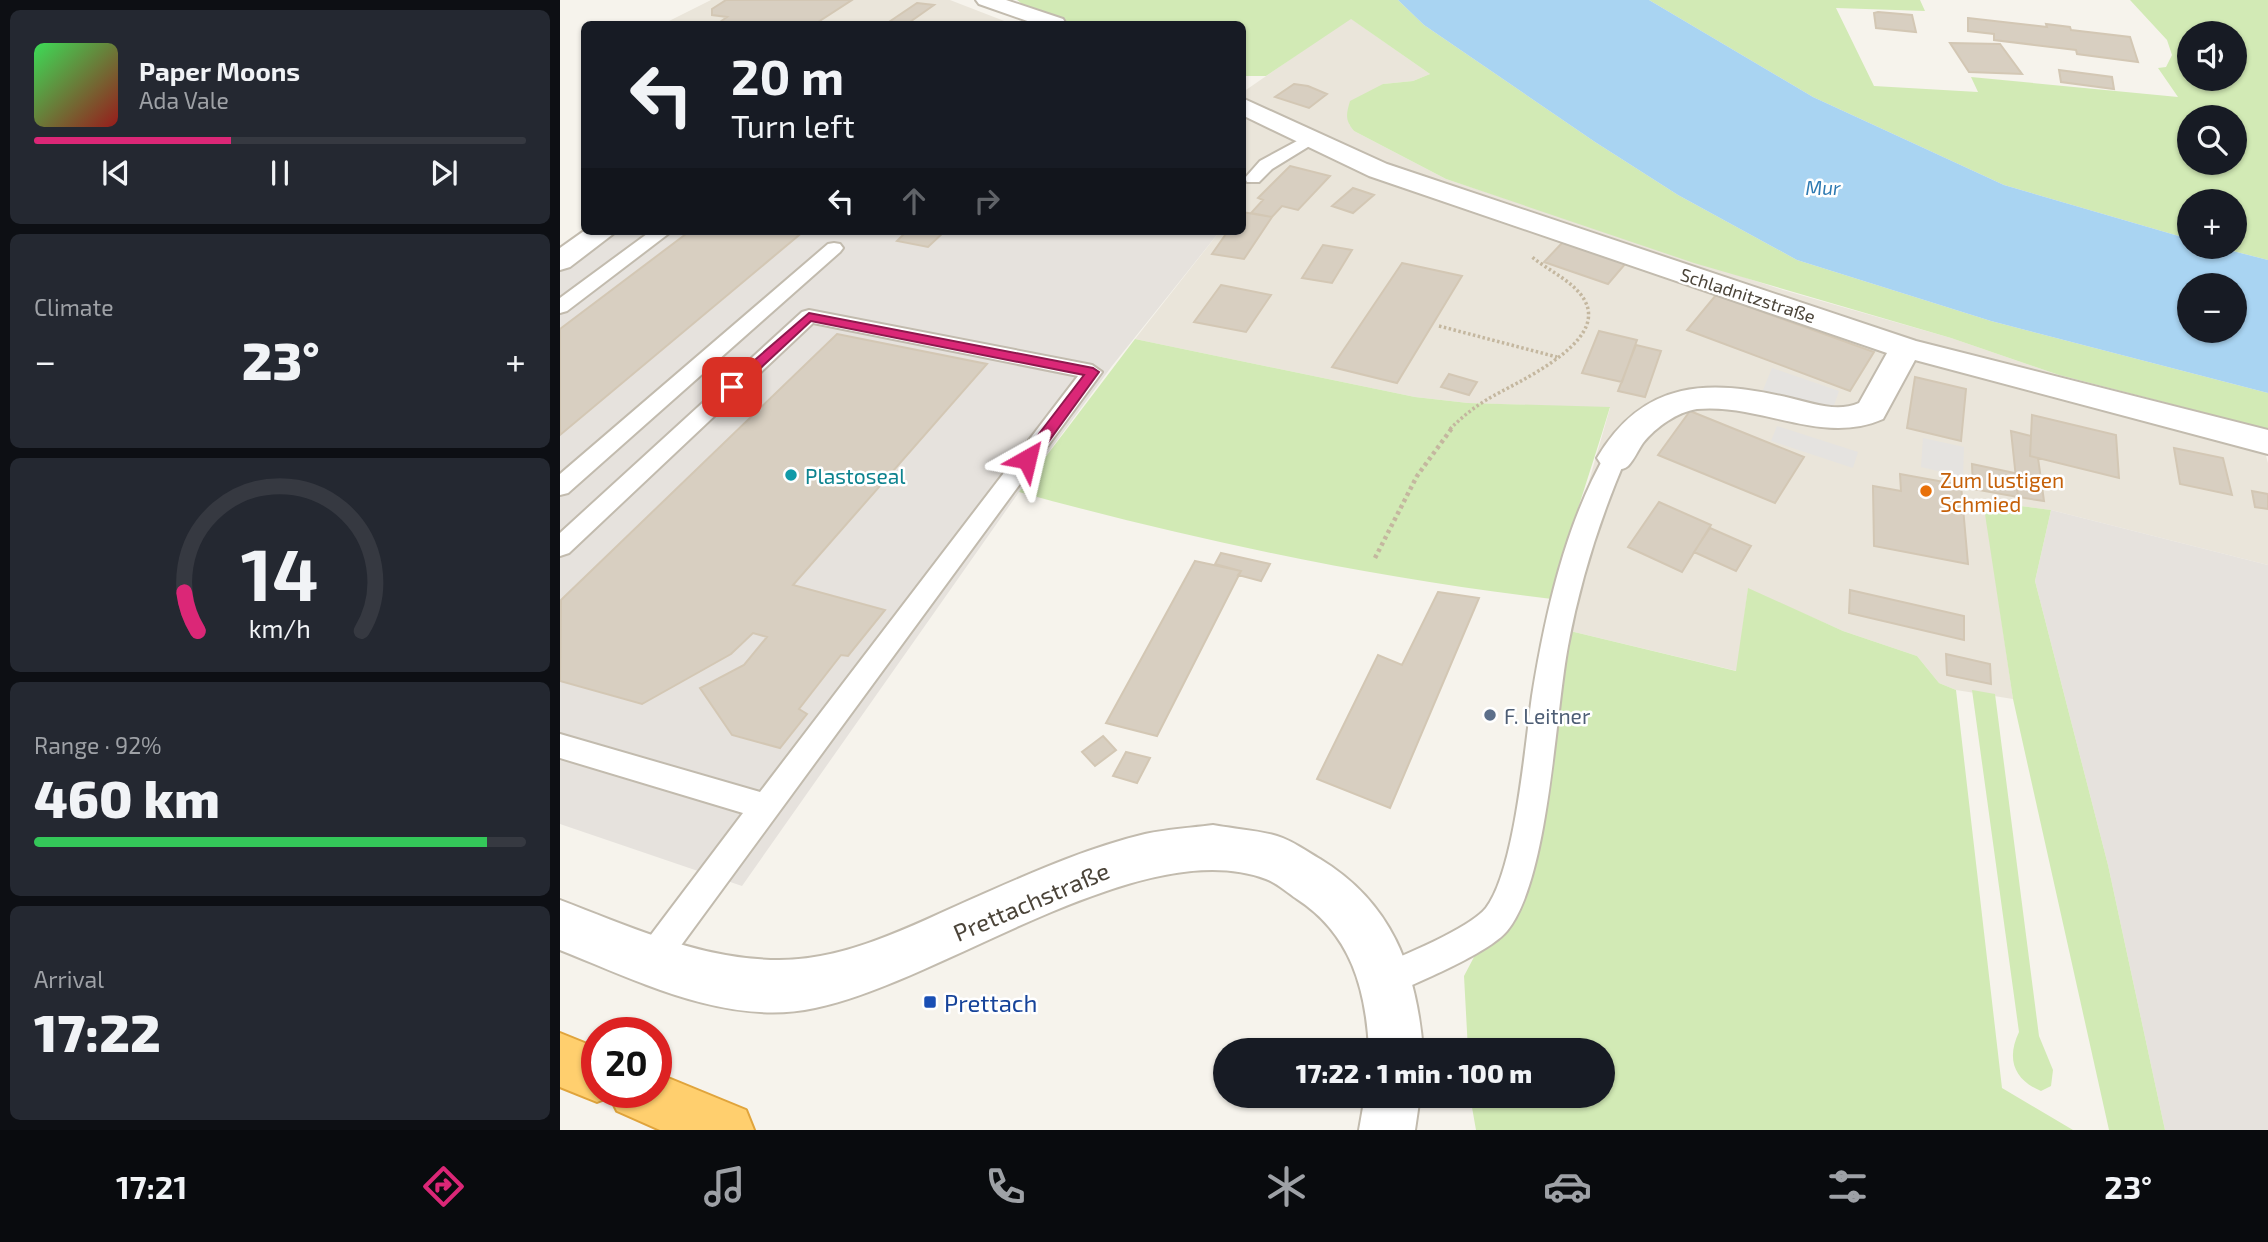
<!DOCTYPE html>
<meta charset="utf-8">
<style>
body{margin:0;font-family:"Exo 2",sans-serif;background:#242831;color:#f1f3f6;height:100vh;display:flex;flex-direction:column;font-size:26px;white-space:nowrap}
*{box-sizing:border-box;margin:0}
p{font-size:23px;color:#9ea1a6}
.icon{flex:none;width:38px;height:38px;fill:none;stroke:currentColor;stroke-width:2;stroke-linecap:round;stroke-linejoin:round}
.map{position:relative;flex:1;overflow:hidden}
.side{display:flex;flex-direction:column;gap:10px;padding:10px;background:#0d0f14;width:560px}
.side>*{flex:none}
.hud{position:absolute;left:21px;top:21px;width:665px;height:214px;border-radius:10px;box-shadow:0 2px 5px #0004;background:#171b24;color:#f1f3f6;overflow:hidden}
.buttons{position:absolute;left:1617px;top:21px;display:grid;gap:14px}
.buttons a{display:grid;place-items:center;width:70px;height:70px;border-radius:50%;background:#171b24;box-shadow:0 2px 5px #0004;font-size:35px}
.speed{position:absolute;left:21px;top:1017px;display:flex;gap:14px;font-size:35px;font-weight:700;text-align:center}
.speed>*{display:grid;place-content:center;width:91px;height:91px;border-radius:50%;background:#171b24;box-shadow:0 2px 5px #0004;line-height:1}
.speed .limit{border:10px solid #d22;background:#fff;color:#111}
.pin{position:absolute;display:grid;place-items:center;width:60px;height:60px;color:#fff;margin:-30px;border-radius:14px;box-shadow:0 4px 10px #0006}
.me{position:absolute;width:77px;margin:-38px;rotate:37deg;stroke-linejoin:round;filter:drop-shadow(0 0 5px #0008)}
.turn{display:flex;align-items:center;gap:24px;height:147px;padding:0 35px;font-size:32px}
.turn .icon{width:91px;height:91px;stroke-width:2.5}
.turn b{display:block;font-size:49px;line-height:60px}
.lanes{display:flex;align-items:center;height:66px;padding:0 35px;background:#0003;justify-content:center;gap:35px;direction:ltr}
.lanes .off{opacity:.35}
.big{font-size:52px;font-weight:800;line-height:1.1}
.side .card{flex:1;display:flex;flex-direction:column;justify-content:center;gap:10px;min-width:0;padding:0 24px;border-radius:10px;background:#242831}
.side .dial{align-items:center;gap:0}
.dial svg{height:182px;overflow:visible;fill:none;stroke:#363941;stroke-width:7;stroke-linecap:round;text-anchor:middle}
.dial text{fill:#f1f3f6;stroke:none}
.song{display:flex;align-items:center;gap:21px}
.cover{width:84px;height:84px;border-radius:10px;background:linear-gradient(135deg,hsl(130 70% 55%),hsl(0 70% 35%))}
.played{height:7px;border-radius:4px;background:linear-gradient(90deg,#db2777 40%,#363941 40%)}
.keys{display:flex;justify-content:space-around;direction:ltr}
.heat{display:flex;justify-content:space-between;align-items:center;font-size:38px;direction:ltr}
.charge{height:10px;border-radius:5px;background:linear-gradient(90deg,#34c759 92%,#363941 0)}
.trip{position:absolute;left:653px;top:1038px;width:402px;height:70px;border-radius:35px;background:#171b24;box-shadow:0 2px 5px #0004;font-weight:800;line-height:70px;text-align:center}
.dock{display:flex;height:112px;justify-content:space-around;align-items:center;background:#090b0e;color:#9ea1a6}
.dock .icon{width:49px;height:49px}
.dock .active{color:#db2777}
.dock b{font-size:32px;color:#f1f3f6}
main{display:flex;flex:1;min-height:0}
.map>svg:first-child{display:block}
</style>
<main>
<section class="side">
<div class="card">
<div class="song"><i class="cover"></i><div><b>Paper Moons</b><p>Ada Vale</p></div></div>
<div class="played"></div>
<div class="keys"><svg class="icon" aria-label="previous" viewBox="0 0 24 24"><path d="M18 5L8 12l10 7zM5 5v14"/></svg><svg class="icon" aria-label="pause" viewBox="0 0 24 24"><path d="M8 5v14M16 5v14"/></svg><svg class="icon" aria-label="next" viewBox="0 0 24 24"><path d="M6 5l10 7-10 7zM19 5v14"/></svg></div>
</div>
<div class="card"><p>Climate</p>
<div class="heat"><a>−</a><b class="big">23°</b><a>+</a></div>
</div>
<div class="card dial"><svg viewBox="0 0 100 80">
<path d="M14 69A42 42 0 1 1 86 69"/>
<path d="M14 69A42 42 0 0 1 8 52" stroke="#db2777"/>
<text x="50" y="56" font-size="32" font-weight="700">14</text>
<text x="50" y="72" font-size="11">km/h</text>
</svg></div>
<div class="card"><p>Range · 92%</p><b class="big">460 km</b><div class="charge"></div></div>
<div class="card"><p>Arrival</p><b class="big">17:22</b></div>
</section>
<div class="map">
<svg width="1708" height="1130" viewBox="0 0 1708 1130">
<rect width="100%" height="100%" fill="#f6f3ec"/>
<!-- residential -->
<path fill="#eae5da" d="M151 0H390L452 24H103Z
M790 18 870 74 853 81 823 84 789 124 794 131 886 179 1223 290 1391 338 1499 375 1698 427 1708 463V565L1491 510 1424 501 1453 699 1396 690 1379 683 1357 656 1283 631 1188 589 1177 671 1010 631 992 599 1004 551 1023 502 1050 408 908 403 855 397 575 339 660 231H682L683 92Z"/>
<!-- industrial -->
<path fill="#e6e2dd" d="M27 231H660L552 366 459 492 182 886 0 824V250Z
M1491 510 1708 565V1130H1605L1548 865 1475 581Z"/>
<!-- green -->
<path fill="#d2eab5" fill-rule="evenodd" d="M457 0H838L864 25 1035 142 1118 195 1237 260 1431 321 1708 393V429L1499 375 1391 338 1134 263 886 179 794 131C785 120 786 115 790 101L823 84 853 81 870 74 791 19 706 76H683L682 24H512L466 7Z
M1089 0H1360L1365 11 1276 8 1314 86 1418 92 1411 77 1618 97 1598 68 1606 67 1612 55 1607 40 1570 0H1708V260L1657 247H1675V201H1629V239L1444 185 1253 97ZM1629 33H1675V79H1629ZM1629 117H1675V163H1629Z
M575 339 855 397 908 403 1050 407C1031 471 1008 534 992 599 812 578 634 540 459 492Z
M1423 501 1491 510 1475 581 1548 865 1605 1130H1549L1453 699Z
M1188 588 1283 631 1357 656 1379 683 1396 690 1442 1088 1513 1130H916L910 1096H1043V1050H908L904 976 914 957 947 929 963 903 981 818 1010 631 1176 671Z
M1412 690 1435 694 1479 1036 1493 1070 1491 1086 1481 1091C1454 1080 1446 1059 1459 1032Z"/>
<!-- parking -->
<path fill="#e5e3e0" d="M1212 368 1279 391 1272 411 1203 390Z
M1217 426 1298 452 1293 468 1211 441Z
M1363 438 1404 447 1403 477 1361 467Z"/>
<!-- water -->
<path fill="#a9d4f2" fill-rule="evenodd" d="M838 0H1089L1253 97 1444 185 1629 239V247H1657L1708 260V393L1431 321 1237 260 1118 195 1035 142 864 25ZM1629 285H1675V331H1629Z"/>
<!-- building -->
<path fill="#d8cfc1" stroke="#d3c7b4" stroke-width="2" d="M166 0H292L255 24H171L160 22 167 17 152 15V9Z
M357 3 374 5 347 24H326Z
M1318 12 1352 15 1356 32 1316 28 1314 13Z
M1408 18 1487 27 1486 24 1510 27 1511 30 1570 37 1578 62 1517 54 1516 50 1434 40V34L1408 31Z
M1390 43 1440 44 1462 74 1409 72Z
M1499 70 1552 77 1554 89 1501 82Z
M734 84 748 86 767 94 749 108 715 97Z
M730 166 770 176 738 210 722 206 712 217 691 213 703 200 698 198Z
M793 188 814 195 793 213 772 206Z
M682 212 712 217 684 259 652 254 668 231H682Z
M130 231H244L0 435V329Z
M332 231H385L368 247 337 241 345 233Z
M1003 242 1066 263 1048 284 984 262Z
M763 245 792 250 772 283 742 278Z
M842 263 902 276 837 383 772 367Z
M661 285 711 295 686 332 634 322Z
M1156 295 1314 352 1290 391 1127 330Z
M1039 331 1077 340 1062 382 1022 373Z
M277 334 427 364 233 585 325 610 288 656 281 655 239 709 247 714 220 748 172 735 140 688 184 665 207 637 193 633 171 654 82 704 0 681 1 600Z
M1076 345 1101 351 1085 397 1058 391Z
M889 374 917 382 909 395 881 387Z
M1355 377 1406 389 1401 441 1347 428Z
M1130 411 1244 457 1215 503 1098 455Z
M1472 415 1556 435 1559 478 1470 456Z
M1451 431 1471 436 1470 456 1478 458 1484 501 1458 497Z
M1614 448 1663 458 1672 495 1620 484Z
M1412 464 1455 473 1458 497 1413 489Z
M1340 474 1401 485 1408 564 1314 546 1313 486 1341 491Z
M1692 491 1708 494V509L1695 507Z
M1099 502 1151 525 1122 572 1068 547Z
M1150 528 1191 546 1176 571 1134 552Z
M661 553 710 564 701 581 678 575 681 571 655 564Z
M635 561 681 571 597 736 546 723Z
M1290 590 1404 616V640L1289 613Z
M878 592 919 598 830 808 757 779 818 655 842 665Z
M1386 654 1430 664 1431 684 1387 675Z
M543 736 556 750 535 766 522 752Z
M566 752 590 758 577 783 553 776Z"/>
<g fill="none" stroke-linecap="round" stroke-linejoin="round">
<defs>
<path id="service" d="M750 134 756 136V142L712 169 699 182H687L685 178 700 161Z
M91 231H112L7 311 0 313V298Z
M274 243 280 244 283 248 280 252 8 493 0 495V474L268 244Z
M249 310 532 365 542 372 103 970 92 975 81 970 76 959 81 948 183 813 0 758V734L200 792 518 376 253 323 9 553 0 556V533L242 312Z
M1055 450 1063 452 1066 458C1040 518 1020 581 1008 646 995 714 989 880 947 931 929 953 855 984 826 996L814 992 810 980 814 968C841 956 909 929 926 908 955 870 965 746 972 696 985 615 1005 524 1047 452Z"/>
<path id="minor" d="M416 0H446L503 19 506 24H476L419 4Z
M682 98 827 164 1356 341 1708 430V454L1355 360 1323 419C1262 446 1201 403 1137 409 1117 412 1096 427 1083 443 1078 450 1074 460 1068 466 1061 472 1051 469 1043 467L1037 458C1084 379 1149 379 1230 398 1252 403 1277 413 1299 403L1327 353 809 176 682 115Z
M24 231H57L10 267 0 270V248Z"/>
<path id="tertiary" d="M653 825C674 829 697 830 717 836 733 841 746 851 760 859 832 903 856 968 863 1050H809C806 989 791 934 737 899 728 893 717 883 706 879 582 832 382 982 255 1008 168 1027 78 981 0 950V900C71 927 142 960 219 960 293 960 364 919 430 891 480 869 531 847 585 834 607 829 631 828 653 825Z
M805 1096H860L855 1130H799Z"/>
<path id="motorway" d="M0 1033 37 1048V1092H96V1073L186 1110 194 1130H100L57 1111 50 1097 37 1102 0 1087Z"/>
</defs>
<!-- service casing -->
<use href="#service" stroke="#c2bbae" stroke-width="4"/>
<!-- minor casing -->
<use href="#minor" stroke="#c2bbae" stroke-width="4"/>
<!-- tertiary casing -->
<use href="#tertiary" stroke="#c2bbae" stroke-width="4"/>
<!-- motorway casing -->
<use href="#motorway" stroke="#e0a43c" stroke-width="4"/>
<!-- path-far1 -->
<path stroke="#c4b79f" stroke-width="3.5" stroke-dasharray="2.5 2.5" stroke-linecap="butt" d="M879 326 997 357
M890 429C901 418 914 407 928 399 954 383 1048 344 1025 301 1015 282 989 271 972 257"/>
<!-- path -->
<path stroke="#c4b79f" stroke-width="4.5" stroke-dasharray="3.5 3.5" stroke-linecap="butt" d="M815 558 857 476 892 428"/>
<!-- service -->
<use href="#service" fill="#fff" fill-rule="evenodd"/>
<!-- minor -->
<use href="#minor" fill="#fff" fill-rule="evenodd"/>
<!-- tertiary -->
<use href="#tertiary" fill="#fff" fill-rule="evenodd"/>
<!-- motorway -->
<use href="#motorway" fill="#ffcf6e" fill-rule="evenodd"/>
</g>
<!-- route -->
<path fill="#db2777" stroke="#8e194d" stroke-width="2" d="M249 313 533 368 539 372 473 463 467 464 460 459 462 456 524 375 251 321 177 390H167V384Z"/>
<!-- markers -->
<circle fill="#0f9aa8" stroke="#fff" stroke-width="2.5" cx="231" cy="475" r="7"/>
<circle fill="#e8710a" stroke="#fff" stroke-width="2.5" cx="1366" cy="491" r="7"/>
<circle fill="#5c6f8a" stroke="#fff" stroke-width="2.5" cx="930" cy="715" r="7"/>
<rect fill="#1a4fb4" stroke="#fff" stroke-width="2.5" x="363" y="995" width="14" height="14" rx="3.5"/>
<g text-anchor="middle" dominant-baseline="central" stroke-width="5" stroke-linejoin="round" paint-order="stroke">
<!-- far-street labels -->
<g font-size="18" fill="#4b4439" stroke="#fff">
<text transform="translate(1188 295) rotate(18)">Schladnitzstraße</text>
</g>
<!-- far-water labels -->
<g font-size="19" font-style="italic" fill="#2e7ab2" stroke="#fff">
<text x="1263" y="187">Mur</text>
</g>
<!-- culture labels -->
<g font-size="21" fill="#0d838f" stroke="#fff" text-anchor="start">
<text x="245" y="475">Plastoseal</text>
</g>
<!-- food labels -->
<g font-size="21" fill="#c56008" stroke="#fff" text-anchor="start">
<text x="1380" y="479">Zum lustigen<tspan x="1380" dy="24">Schmied</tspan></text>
</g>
<!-- service labels -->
<g font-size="21" fill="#4e5e75" stroke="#fff" text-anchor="start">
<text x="944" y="715">F. Leitner</text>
</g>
<!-- near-street labels -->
<g font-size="24" fill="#4b4439" stroke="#fff">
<text transform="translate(471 901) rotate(-23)">Prettachstraße</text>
</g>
<!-- near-transit labels -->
<g font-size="24" fill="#164399" stroke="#fff" text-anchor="start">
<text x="384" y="1002">Prettach</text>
</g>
</g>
</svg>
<div class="buttons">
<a><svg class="icon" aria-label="sound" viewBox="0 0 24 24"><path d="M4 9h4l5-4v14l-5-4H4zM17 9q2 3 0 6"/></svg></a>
<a><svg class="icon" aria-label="search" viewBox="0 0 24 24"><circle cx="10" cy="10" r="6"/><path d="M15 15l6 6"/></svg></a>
<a>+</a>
<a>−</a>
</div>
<div class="speed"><div class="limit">20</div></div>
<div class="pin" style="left:172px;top:387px;background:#d93025"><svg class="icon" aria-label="arrive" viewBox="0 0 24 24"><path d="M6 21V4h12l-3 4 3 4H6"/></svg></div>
<svg class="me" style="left:467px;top:459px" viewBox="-20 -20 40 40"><path d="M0-17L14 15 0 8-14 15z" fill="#db2777" stroke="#fff" stroke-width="4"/></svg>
<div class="trip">17:22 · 1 min · 100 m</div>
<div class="hud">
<div class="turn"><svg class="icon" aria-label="left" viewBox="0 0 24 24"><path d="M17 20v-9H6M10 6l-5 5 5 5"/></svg><div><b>20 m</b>Turn left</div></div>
<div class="lanes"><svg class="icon" aria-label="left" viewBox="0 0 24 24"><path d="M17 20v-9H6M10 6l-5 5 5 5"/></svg><svg class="icon off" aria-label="ahead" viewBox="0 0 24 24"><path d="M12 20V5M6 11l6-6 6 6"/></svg><svg class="icon off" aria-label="right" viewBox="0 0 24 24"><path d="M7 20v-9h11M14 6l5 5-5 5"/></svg></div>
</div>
</div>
</main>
<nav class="dock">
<b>17:21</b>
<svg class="icon active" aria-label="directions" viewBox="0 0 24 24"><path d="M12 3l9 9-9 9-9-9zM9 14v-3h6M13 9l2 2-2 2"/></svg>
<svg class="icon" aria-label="music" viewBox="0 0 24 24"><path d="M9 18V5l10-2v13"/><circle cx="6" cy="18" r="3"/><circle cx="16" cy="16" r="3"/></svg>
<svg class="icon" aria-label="phone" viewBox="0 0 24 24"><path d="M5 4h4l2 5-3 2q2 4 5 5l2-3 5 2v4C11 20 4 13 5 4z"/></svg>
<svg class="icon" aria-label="climate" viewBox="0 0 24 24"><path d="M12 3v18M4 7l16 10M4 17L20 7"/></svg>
<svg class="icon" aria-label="car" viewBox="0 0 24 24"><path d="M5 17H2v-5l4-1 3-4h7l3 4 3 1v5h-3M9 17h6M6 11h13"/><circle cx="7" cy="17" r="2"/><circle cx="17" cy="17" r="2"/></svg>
<svg class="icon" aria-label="filters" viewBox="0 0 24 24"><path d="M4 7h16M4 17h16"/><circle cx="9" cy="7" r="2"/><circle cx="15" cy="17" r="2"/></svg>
<b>23°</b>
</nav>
